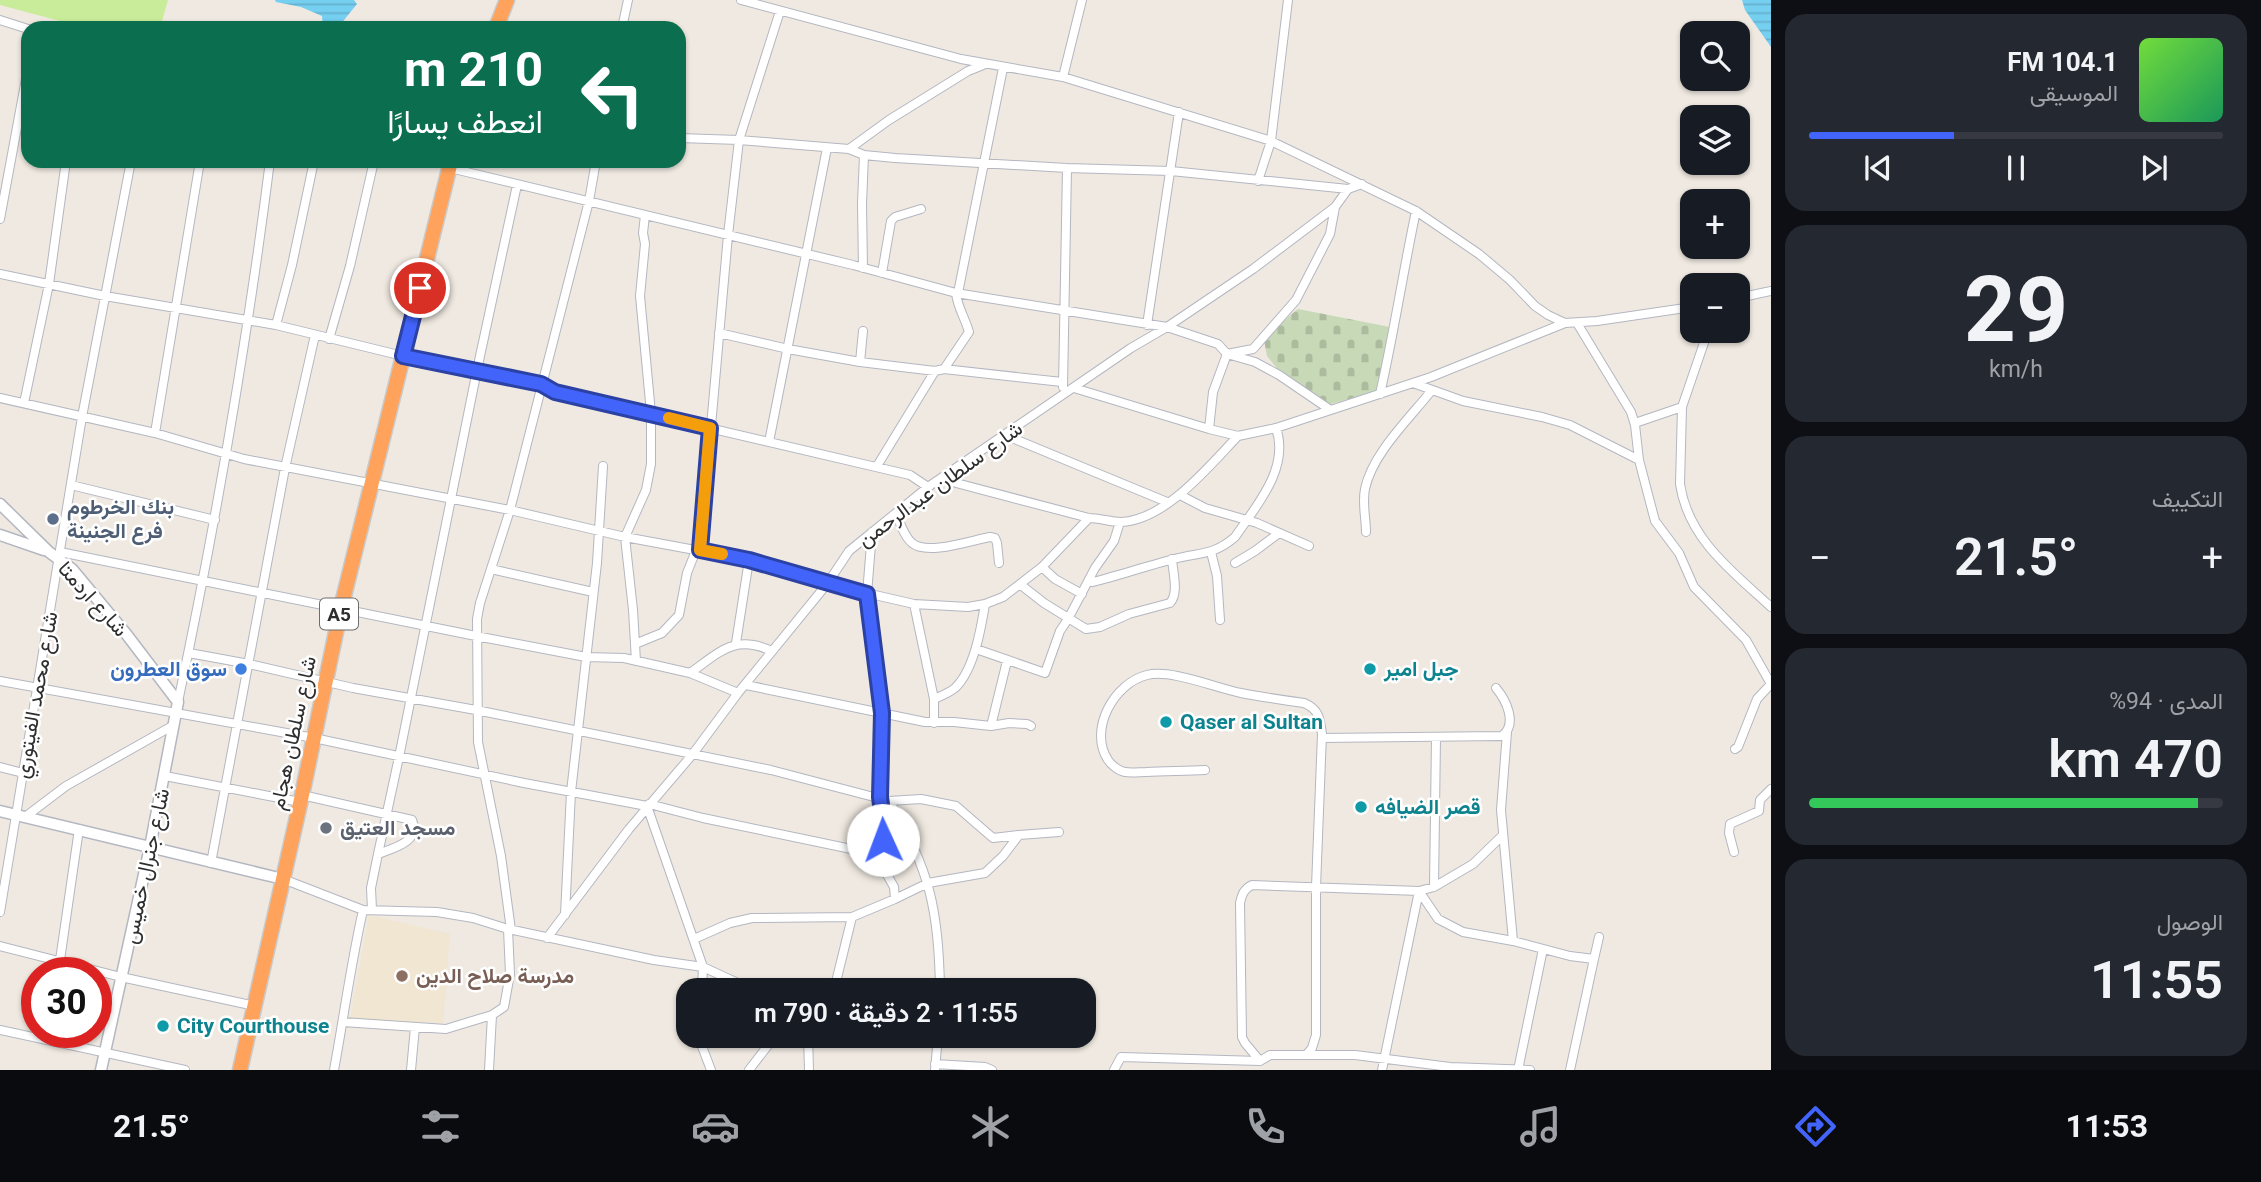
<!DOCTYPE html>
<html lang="ar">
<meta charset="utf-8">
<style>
body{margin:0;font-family:Roboto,Vazirmatn,sans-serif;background:#242831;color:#f1f3f6;direction:rtl;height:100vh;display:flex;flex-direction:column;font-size:26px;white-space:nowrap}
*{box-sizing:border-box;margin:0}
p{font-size:23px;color:#9ea1a6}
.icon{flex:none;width:38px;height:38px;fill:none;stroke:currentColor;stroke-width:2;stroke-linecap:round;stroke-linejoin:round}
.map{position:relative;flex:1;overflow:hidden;direction:ltr}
.drawer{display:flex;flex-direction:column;gap:14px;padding:14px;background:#0d0f14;width:490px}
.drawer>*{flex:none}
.top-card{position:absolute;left:21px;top:21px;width:665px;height:147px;border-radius:21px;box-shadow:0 2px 5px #0004;direction:rtl;background:#0b6e4f;color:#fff;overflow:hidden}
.fabs{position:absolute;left:1680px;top:21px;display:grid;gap:14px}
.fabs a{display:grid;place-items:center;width:70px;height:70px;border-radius:14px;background:#171b24;box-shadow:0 2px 5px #0004;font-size:35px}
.speed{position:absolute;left:21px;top:957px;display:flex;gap:14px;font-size:35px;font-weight:700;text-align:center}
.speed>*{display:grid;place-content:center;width:91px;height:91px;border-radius:50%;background:#171b24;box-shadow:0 2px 5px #0004;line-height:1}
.speed .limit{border:10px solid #d22;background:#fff;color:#111}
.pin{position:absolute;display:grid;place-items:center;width:60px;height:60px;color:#fff;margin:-30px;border:4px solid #fff;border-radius:50%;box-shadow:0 2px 7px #0007}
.me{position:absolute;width:77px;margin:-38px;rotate:358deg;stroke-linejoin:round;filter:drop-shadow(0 0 5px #0008)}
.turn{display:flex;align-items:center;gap:24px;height:147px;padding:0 28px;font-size:32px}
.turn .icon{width:91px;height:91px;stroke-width:2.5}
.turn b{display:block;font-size:49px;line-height:60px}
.big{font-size:52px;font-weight:600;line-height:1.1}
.drawer .tile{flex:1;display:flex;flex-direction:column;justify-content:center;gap:10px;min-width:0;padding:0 24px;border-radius:21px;background:#242831}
.drawer .dial{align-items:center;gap:0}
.dial b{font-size:91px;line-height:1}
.song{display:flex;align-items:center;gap:21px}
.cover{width:84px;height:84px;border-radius:10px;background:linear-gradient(135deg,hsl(100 70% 55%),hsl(150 70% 35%))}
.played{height:7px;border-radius:4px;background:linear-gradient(90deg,#4264fb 35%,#363941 35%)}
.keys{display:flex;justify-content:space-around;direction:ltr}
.heat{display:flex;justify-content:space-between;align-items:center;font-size:38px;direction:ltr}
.charge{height:10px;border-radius:5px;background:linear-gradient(90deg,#34c759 94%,#363941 0)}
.trip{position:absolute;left:676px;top:978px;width:420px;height:70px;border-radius:21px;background:#171b24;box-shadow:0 2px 5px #0004;font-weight:600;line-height:70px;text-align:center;direction:rtl}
.menu{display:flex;height:112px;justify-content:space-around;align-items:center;background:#090b0e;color:#9ea1a6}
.menu .icon{width:49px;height:49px}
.menu .selected{color:#4264fb}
.menu b{font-size:32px;color:#f1f3f6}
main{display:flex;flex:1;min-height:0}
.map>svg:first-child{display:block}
</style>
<main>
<section class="drawer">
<div class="tile">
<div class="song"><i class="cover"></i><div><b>104.1 FM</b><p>الموسيقى</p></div></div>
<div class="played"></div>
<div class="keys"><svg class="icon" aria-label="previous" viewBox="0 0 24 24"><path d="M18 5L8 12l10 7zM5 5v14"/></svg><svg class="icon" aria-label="pause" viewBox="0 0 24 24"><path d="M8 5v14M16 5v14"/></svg><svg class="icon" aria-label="next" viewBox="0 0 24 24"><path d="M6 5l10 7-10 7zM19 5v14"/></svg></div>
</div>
<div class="tile dial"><b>29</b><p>km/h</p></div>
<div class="tile"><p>التكييف</p>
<div class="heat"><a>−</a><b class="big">21.5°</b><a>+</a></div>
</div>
<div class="tile"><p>المدى · 94%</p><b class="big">470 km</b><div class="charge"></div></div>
<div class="tile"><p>الوصول</p><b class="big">11:55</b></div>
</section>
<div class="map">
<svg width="1771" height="1070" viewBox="0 0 1771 1070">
<defs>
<pattern id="cemetery-stones" width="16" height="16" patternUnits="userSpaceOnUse" patternTransform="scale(1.75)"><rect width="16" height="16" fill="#c8d9b8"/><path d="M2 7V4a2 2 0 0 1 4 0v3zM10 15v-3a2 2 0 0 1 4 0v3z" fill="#acbb9e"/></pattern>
<pattern id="water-rules" width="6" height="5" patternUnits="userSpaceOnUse" patternTransform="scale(1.75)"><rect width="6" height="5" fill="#75cff0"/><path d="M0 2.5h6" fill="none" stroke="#66b2ce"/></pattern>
</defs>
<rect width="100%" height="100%" fill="#efe9e1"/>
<!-- education -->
<path fill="#f0e6d1" d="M369 915 450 934 443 1023 350 1019Z"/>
<!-- cemetery -->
<path fill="url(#cemetery-stones)" d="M1298 309 1390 327 1378 391 1327 405 1279 371 1267 356 1264 340 1282 322Z"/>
<!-- pitch -->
<path fill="#c9ec9a" d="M0 0H168L160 28H86L0 5Z"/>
<!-- water -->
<path fill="url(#water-rules)" d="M275 0H354L357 4 340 25 323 28 322 16 301 7 276 2Z
M1742 0H1771V47L1745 10Z"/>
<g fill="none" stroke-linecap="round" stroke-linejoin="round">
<defs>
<path id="street" d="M741 0 961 59 1063 77 1271 141 1416 211 1479 254 1510 280 1535 306 1548 315 1565 323 1597 321 1692 307
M0 20 28 29
M622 28 628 0
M1063 77 1082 0
M679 138 739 140 849 149 864 155 895 158 1067 168 1171 171 1348 189
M849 149 889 120 968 71 983 65
M450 168 853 265 956 293 1167 327 1218 344 1227 354 1255 362 1279 375 1329 409
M1258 181 1271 141 1288 0
M0 219 28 68
M863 268 862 204 864 155
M882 273 891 221 895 217 921 209
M0 274 105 296 276 325 403 356 541 384 555 392 910 475 928 487
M958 293 1003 68
M1738 298 1771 291
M1577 323 1631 412 1635 425 1639 460 1655 521 1679 553 1694 587 1746 640 1771 684
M276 325 292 265 314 161
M1147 325 1179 112
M1708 331 1682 407 1680 484C1688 539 1733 572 1771 607
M719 333 788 349 860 362 935 371 944 369 1062 382
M329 339 350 266 374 161
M860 362 863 331
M944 369 969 332C965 318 957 306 956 293
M1413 383 1463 401 1542 417 1570 425 1639 460
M1063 387 1067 168
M1074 388 1209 429 1238 436 1276 428 1431 377 1565 323
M1380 394C1394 333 1403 272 1416 211
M0 398 155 433 244 459 510 510 625 537 749 560 827 584 914 604 968 607 985 604 1003 597 1042 567 1089 518
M24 403 49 284 66 161
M1635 423 1682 407
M1209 429 1213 392 1227 354 1253 349 1296 300 1330 234 1335 207
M155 433 200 161
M1005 435 1167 502
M769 442 827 148
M877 466 935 371
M941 479 1089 518C1099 518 1111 522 1121 522 1166 520 1209 466 1238 436
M71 485 215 520
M1180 495 1205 508 1257 523 1309 546
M896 513C900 523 904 536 912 543 927 556 972 540 990 537L995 538 997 543 999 563
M1366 532C1366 518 1362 503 1365 489 1372 454 1409 419 1432 390
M60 552 476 636 586 657 624 658 690 673 738 693
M1211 552 1217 576 1220 620
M1235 563 1255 551 1279 533
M1042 567 1055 579 1082 594
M491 569 593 592
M1088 582H1093C1120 575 1147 566 1174 559 1200 552 1213 556 1235 537 1257 505 1290 468 1276 428
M1021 585 1044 603 1086 629 1100 627 1129 614 1170 603C1179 593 1173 573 1172 559
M914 604 934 699V723
M736 643 749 560
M635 644 662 633 679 615 687 573 695 553 700 550 728 235 739 140 780 11
M976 649 1045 673 1060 631 1068 619 1095 568 1114 541 1120 522
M189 653 249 664 353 688 476 710 771 770 889 801 921 799 956 806 993 838 1019 835
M636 661 633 610 625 537 646 490 651 464V413L640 296 645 244 643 233 645 215
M690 673C720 652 734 634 772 651
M0 681 314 738 524 783 647 806 703 967 702 990
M746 685 925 722H954L991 726 1009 723 1027 724 1031 726
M934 699C941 696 949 693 955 688 974 670 981 629 985 604
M178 702C216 522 247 343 270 161
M991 726 1007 661
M1507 732 1501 810 1513 941
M1322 738 1502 736C1518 724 1506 700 1496 688
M1735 749 1738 747 1757 699 1771 684
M0 767 23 773
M1205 770C1186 771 1166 771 1146 772 1140 772 1131 773 1125 772 1119 771 1111 765 1108 760 1088 730 1114 683 1147 675 1171 669 1216 688 1241 693 1262 697 1283 700 1304 703 1319 709 1320 719 1322 734L1316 887V1035L1312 1048 1307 1054
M165 776 300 802
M302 795 412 820C421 842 393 848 378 854
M889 801C930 869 939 912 940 990
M649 804 703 818 880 855
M25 817 66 786 174 725
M1734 852 1729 833 1730 824 1759 811 1760 800 1771 789
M211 863 285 468 315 335
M283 879 363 910 437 912 473 918 508 929 510 974 504 1007 492 1015 489 1070
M1434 887 1473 864 1503 835
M895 899 928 883 985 873 1003 856 1019 835 1059 832
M372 910 371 888 378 854 399 757 477 370 517 185
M0 912 82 417 131 161
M565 915 571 792 597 563 603 466
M508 929 654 960 703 967 753 990
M511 930 501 856 478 742 477 619 480 603 510 510 589 201 596 161
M547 938 629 829 692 755 738 693 827 584 849 551 928 487 1131 348 1167 327 1253 269 1335 207 1348 189 1362 184
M694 939 730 923 752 918 852 917
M0 946 121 977 255 1006
M60 960 79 829
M834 990 852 917 895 899 894 887 880 862 884 828 880 797 882 713 867 594 872 532
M343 1022 446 1029 492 1015
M0 1030 185 1070
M698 1036 711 1070
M808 1036 809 1070
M1260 1061 1245 1043 1242 1037 1240 903C1242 894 1244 889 1252 885L1419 891 1438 919 1463 932 1513 941 1570 956 1594 959 1599 937
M935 1064 985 1067 992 1070
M334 1070C344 1016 351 963 363 910
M411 1070 415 1027
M749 1070 769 1044 772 1036
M935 1070 938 1036
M1114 1070 1121 1057 1260 1061 1270 1055H1355L1450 1067 1530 1070
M1382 1070 1419 891 1434 887 1436 737
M1518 1070 1543 949
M1570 1070 1594 959"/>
<path id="secondary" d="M0 504 49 552 72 569 127 635 178 702 150 847 101 1070
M0 535 44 550
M0 811 283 879"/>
<path id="highway" d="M496 28 507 0
M240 1070 302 795 341 608 451 161"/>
</defs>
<!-- street casing -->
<use href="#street" stroke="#b4b7c1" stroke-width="10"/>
<!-- secondary casing -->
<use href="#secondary" stroke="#b4b7c1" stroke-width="13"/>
<!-- highway casing -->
<use href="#highway" stroke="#c9c9c9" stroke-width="17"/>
<!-- street -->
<use href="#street" stroke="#fff" stroke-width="8"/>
<!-- secondary -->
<use href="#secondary" stroke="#fff" stroke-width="10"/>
<!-- highway -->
<use href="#highway" stroke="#ffa35c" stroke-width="14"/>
</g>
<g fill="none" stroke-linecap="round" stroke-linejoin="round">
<defs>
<path id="route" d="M420 288 403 356 541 384 555 392 710 428 700 550 749 560 867 594 882 713 880 797 884 828 883 840"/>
</defs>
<!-- route casing -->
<use href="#route" stroke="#2b41a3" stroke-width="18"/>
<!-- route -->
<use href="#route" stroke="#4264fb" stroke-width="12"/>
<!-- slow -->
<path stroke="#f59e0b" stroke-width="12" d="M669 418 710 428 700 550 722 554"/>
</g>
<!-- markers -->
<circle fill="#5c6f8a" stroke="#fff" stroke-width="2.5" cx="53" cy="519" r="7"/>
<circle fill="#3f7fe0" stroke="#fff" stroke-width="2.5" cx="241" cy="669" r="7"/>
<g fill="#0f9aa8" stroke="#fff" stroke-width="2.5">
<circle cx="1370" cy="669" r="7"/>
<circle cx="1166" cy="722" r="7"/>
<circle cx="1361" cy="807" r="7"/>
<circle cx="163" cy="1026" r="7"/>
</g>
<circle fill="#6b7280" stroke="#fff" stroke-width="2.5" cx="326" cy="828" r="7"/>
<circle fill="#8d6e63" stroke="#fff" stroke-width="2.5" cx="402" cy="976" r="7"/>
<g text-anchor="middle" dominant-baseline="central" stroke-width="5" stroke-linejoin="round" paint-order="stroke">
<!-- shield labels -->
<rect fill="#fff" stroke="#6d6d6d" stroke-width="2" x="320" y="598.5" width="38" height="31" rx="5"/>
<g font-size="19" font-weight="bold" fill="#2e2e2e">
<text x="339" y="614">A5</text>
</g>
<!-- street labels -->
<g font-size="21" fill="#2e2e2e" stroke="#fff">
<text transform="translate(940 484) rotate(-36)">شارع سلطان عبدالرحمن</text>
<text transform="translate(93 599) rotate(48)">شارع اردمتا</text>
<text transform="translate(36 695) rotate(-80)">شارع محمد الفيتوري</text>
<text transform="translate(293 733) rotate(-78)">شارع سلطان هجام</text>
<text transform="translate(146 866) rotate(-78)">شارع جنرال خميس</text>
</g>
<!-- service labels -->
<g font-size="21" font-weight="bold" fill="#4e5e75" stroke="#fff" text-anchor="start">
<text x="67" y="507">بنك الخرطوم<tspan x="67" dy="24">فرع الجنينة</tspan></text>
</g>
<!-- shop labels -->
<g font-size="21" font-weight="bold" fill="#366cbe" stroke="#fff" text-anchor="end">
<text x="227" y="669">سوق العطرون</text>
</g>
<!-- culture labels -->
<g font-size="21" font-weight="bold" fill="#0d838f" stroke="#fff" text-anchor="start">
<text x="1384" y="669">جبل امير</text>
<text x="1180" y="722">Qaser al Sultan</text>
<text x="1375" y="807">قصر الضيافه</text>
<text x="177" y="1026">City Courthouse</text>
</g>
<!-- worship labels -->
<g font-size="21" font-weight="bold" fill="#5b616d" stroke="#fff" text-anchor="start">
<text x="340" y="828">مسجد العتيق</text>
</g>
<!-- education labels -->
<g font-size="21" font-weight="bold" fill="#785e54" stroke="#fff" text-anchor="start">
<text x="416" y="976">مدرسة صلاح الدين</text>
</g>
</g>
</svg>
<div class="fabs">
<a><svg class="icon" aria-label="search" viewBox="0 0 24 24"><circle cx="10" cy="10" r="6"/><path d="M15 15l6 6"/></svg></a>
<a><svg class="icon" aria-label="layers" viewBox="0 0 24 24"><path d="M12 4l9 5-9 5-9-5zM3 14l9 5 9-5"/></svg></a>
<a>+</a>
<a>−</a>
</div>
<div class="speed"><div class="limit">30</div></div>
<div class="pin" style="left:420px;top:288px;background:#d93025"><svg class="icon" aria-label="arrive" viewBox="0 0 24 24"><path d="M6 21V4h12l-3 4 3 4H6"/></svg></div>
<svg class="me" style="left:883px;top:840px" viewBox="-20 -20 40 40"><circle r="19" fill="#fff"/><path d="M0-13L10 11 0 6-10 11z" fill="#4264fb"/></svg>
<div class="trip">11:55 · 2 دقيقة · 790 m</div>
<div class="top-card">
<div class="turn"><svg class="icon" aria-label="left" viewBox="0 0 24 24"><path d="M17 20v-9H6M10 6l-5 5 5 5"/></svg><div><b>210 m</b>انعطف يسارًا</div></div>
</div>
</div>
</main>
<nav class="menu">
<b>11:53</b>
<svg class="icon selected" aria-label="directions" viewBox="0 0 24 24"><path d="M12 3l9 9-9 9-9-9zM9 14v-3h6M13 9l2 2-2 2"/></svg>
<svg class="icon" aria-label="music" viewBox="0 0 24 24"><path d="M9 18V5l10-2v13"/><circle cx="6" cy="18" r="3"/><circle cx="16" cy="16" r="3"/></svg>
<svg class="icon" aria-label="phone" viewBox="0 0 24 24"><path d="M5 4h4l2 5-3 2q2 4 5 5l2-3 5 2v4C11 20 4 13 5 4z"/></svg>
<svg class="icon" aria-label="climate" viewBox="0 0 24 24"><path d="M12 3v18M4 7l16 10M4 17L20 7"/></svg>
<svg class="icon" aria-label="car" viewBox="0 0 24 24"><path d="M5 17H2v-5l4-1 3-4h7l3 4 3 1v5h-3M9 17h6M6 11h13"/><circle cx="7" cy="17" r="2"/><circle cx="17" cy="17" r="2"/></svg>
<svg class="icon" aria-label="filters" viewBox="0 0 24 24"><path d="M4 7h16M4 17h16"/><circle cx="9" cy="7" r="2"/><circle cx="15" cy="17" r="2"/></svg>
<b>21.5°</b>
</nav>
